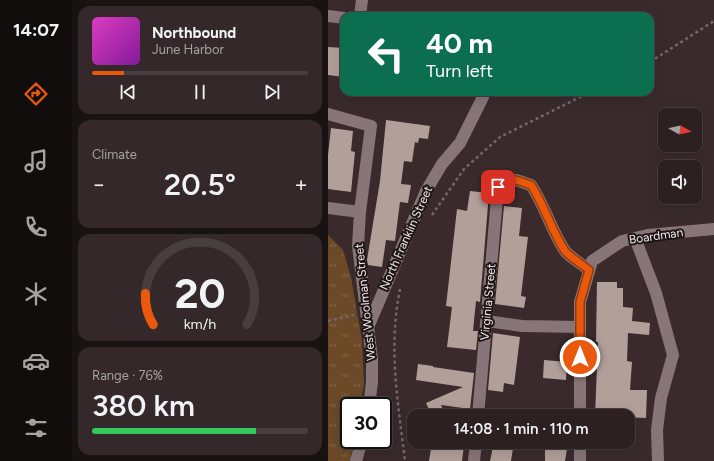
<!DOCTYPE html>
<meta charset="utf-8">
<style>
body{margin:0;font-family:Figtree,sans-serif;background:#34282a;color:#f1f3f6;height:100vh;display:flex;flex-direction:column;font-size:15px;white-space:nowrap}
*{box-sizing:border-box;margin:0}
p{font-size:13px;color:#a6a3a5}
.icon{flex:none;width:22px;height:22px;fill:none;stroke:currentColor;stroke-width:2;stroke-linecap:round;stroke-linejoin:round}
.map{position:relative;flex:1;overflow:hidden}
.details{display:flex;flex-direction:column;gap:6px;padding:6px;background:#181212;width:256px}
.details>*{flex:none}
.banner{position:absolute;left:12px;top:12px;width:314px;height:84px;border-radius:12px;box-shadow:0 4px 16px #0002,0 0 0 1px #483e3f;background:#0b6e4f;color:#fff;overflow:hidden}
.needle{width:26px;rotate:98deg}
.tools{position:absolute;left:330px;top:108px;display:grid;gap:8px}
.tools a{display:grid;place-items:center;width:44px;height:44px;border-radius:8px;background:#2c2021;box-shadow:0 4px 16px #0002,0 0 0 1px #483e3f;font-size:20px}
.speed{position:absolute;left:12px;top:397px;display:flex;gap:8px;font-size:20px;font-weight:700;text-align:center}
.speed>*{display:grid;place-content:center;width:52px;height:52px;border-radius:50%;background:#2c2021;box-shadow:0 4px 16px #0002,0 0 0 1px #483e3f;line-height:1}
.speed .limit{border:2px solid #111;border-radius:6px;background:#fff;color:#111}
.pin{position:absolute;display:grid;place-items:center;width:34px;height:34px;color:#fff;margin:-17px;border-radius:8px;box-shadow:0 2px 6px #0006}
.me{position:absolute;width:44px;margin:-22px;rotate:0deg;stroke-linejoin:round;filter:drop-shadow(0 0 3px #0008)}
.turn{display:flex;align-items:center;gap:14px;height:84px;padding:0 20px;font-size:18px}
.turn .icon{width:52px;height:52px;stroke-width:2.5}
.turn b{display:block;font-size:28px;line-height:34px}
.big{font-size:30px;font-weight:600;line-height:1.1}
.details .card{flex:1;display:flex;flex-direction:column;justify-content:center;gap:6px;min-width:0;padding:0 14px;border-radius:12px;background:#34282a}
.details .dial{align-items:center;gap:0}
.dial svg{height:104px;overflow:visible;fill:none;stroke:#483e3f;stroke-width:7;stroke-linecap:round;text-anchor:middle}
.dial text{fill:#f1f3f6;stroke:none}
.song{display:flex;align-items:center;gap:12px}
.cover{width:48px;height:48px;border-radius:6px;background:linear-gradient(135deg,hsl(310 70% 55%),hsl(290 70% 35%))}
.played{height:4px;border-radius:2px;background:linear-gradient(90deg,#ea580c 15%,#483e3f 15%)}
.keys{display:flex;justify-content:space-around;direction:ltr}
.heat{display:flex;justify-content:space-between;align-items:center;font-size:22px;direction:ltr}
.charge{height:6px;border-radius:3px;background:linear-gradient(90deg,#34c759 76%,#483e3f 0)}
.trip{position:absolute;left:79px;top:409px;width:228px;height:40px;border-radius:12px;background:#2c2021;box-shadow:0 4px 16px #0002,0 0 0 1px #483e3f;font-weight:600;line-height:40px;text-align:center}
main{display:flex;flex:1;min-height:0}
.tab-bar{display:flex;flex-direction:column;width:72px;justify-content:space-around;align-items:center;background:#120d0d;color:#a6a3a5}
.tab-bar .icon{width:28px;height:28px}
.tab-bar .active{color:#ea580c}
.tab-bar b{font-size:18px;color:#f1f3f6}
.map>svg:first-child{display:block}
</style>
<main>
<nav class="tab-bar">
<b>14:07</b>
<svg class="icon active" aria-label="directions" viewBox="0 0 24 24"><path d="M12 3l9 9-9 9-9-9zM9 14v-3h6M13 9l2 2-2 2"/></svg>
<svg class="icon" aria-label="music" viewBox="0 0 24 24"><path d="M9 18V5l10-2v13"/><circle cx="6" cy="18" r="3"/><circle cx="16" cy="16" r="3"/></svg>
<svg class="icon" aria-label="phone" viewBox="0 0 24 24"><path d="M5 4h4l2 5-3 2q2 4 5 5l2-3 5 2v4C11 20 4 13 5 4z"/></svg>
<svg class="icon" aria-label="climate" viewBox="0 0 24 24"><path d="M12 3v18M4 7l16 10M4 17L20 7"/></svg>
<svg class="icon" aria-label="car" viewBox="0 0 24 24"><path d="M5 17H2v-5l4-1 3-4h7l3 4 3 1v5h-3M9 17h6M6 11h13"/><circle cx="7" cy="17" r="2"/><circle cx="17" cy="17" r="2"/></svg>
<svg class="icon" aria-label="filters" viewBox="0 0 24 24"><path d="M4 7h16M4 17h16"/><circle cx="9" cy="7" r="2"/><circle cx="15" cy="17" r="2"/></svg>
</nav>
<section class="details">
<div class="card">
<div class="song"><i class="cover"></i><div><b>Northbound</b><p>June Harbor</p></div></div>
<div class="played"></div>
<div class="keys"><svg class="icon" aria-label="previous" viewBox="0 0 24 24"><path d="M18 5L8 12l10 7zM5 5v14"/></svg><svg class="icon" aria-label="pause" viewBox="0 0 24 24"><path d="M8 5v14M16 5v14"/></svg><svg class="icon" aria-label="next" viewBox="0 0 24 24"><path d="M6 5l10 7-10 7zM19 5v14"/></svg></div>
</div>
<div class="card"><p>Climate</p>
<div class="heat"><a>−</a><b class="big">20.5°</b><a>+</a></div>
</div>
<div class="card dial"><svg viewBox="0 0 100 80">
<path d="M14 69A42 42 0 1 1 86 69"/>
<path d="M14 69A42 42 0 0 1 8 45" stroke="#ea580c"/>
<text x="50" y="56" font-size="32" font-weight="700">20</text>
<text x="50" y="72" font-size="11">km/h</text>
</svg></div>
<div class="card"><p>Range · 76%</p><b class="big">380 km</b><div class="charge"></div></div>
</section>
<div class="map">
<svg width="386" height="461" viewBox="0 0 386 461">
<defs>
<pattern id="park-tufts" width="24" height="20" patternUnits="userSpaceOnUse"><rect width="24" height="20" fill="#6c4a27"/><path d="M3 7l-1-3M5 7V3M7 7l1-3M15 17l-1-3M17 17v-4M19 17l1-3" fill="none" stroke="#826446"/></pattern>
</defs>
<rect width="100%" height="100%" fill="#3a2a2c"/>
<!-- park -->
<path fill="url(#park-tufts)" d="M0 235 15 250 23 277 34 341 36 384 32 406H21V440H26L22 461H0Z"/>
<!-- building -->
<path fill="#b39f9a" d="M0 47 16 48V77L0 75Z
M58 120 102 126 100 139 91 138 90 143 87 142 84 162 76 161 73 184 83 185 80 203 72 202 67 241 58 240 54 267 40 265 39 260 52 181Z
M3 128 25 131 23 151 27 152 23 192 0 189V155Z
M142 191 161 193 152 302 148 301 145 331H150L148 350 119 347 124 307 118 306 129 209 139 211Z
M176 206 194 208 191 236 200 237 193 296 198 297 196 308 167 304Z
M269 282H289V288H295V307L305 308 304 321 322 323 321 335 300 333 299 361 304 362 302 390H319L318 418 267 416 270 342H268Z
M165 333 192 337 186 385 176 383 175 392 160 390Z
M216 360 239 362 238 380 215 378Z
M90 364 105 366V367L146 373 142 409 113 405 118 416H104L98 403 135 387 88 380Z
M104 442 136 445 134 461H101Z
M166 442H186L183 461H162Z
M217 442H240L237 461H217Z"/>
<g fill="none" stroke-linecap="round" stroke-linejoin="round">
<!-- path -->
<path stroke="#756769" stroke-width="2.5" stroke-dasharray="3 3" stroke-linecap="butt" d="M322 62 386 21
M104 215 136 169 172 137 262 92
M72 289C60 348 70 402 77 461
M0 321 26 315"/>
<!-- minor -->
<path stroke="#887578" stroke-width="12" d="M0 16 16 18
M32 16 34 0
M0 114 43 126 32 212 30 246 44 359V382L41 406
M0 208 32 212
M307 238 328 293 345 355 333 398 329 430 330 461
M159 321 194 326 252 327
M41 325 98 191 114 164 132 143 155 97 154 92
M150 416 170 187 188 180 203 185C217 206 223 230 237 251 243 258 254 264 261 270
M252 416V302L264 261 294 241 320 235 386 229
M28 461 34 440
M146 461 148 442
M252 461V442"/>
</g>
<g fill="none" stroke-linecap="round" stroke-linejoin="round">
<defs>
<path id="route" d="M170 187 188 180 203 185C217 206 223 230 237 251 243 258 254 264 261 270L252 302V357"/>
</defs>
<!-- route casing -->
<use href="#route" stroke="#983908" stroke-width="10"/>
<!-- route -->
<use href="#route" stroke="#ea580c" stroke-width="7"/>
</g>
<g text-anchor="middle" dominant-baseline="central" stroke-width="4" stroke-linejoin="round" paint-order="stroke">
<!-- street labels -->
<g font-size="12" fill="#f4e9eb" stroke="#1c1415">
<text transform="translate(328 236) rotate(-8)">Boardman</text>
<text transform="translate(78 238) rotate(-66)">North Franklin Street</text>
<text transform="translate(37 302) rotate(-96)">West Woolman Street</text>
<text transform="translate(160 302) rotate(-85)">Virginia Street</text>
</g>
</g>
</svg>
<div class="tools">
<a><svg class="needle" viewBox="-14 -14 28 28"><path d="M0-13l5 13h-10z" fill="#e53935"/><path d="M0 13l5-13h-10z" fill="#a6a3a5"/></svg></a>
<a><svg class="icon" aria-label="sound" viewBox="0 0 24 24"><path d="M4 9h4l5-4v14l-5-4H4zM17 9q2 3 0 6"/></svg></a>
</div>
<div class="speed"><div class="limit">30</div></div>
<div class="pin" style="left:170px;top:187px;background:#d93025"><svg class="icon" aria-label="arrive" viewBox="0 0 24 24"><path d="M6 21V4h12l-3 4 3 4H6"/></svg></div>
<svg class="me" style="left:252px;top:357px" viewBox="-20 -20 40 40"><circle r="17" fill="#ea580c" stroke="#fff" stroke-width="3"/><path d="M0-11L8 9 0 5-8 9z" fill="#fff"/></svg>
<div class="trip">14:08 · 1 min · 110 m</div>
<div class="banner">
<div class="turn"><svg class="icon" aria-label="left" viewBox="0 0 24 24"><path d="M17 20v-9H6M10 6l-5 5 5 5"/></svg><div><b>40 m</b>Turn left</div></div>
</div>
</div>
</main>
